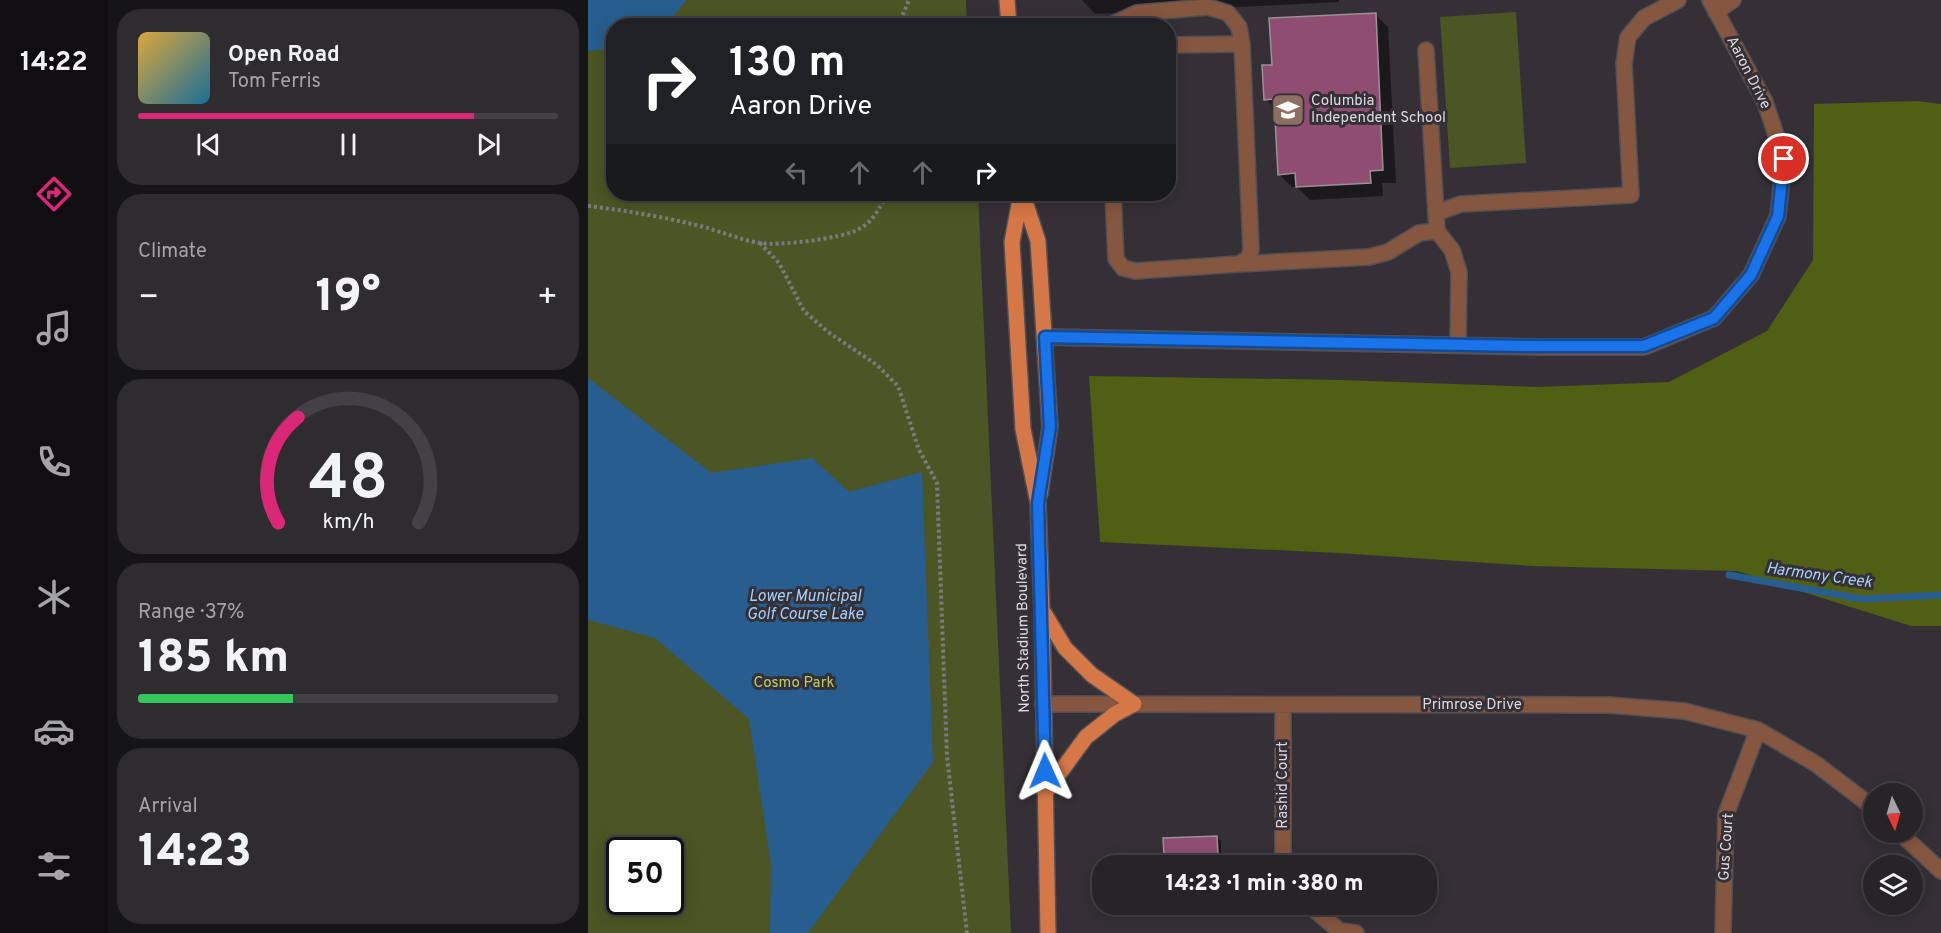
<!DOCTYPE html>
<meta charset="utf-8">
<style>
body{margin:0;font-family:Overpass,sans-serif;background:#2f2c30;color:#f1f3f6;height:100vh;display:flex;flex-direction:column;font-size:22px;white-space:nowrap}
*{box-sizing:border-box;margin:0}
p{font-size:20px;color:#a4a4a8}
.icon{flex:none;width:33px;height:33px;fill:none;stroke:currentColor;stroke-width:2;stroke-linecap:round;stroke-linejoin:round}
.map{position:relative;flex:1;overflow:hidden}
.panel{display:flex;flex-direction:column;gap:9px;padding:9px;background:#151416;width:480px}
.panel>*{flex:none}
.banner{position:absolute;left:18px;top:18px;width:570px;height:183px;border-radius:24px;box-shadow:0 3px 15px #0003,0 0 0 2px #434145;background:#202124;color:#fff;overflow:hidden}
.needle{width:39px;rotate:175deg}
.controls{position:absolute;left:1275px;top:783px;display:grid;gap:12px}
.controls a{display:grid;place-items:center;width:60px;height:60px;border-radius:50%;background:#272428;box-shadow:0 3px 15px #0003,0 0 0 2px #434145;font-size:30px}
.speed{position:absolute;left:18px;top:837px;display:flex;gap:12px;font-size:30px;font-weight:700;text-align:center}
.speed>*{display:grid;place-content:center;width:78px;height:78px;border-radius:50%;background:#272428;box-shadow:0 3px 15px #0003,0 0 0 2px #434145;line-height:1}
.speed .limit{border:3px solid #111;border-radius:9px;background:#fff;color:#111}
.pin{position:absolute;display:grid;place-items:center;width:51px;height:51px;color:#fff;margin:-26px;border:3px solid #fff;border-radius:50%;box-shadow:0 2px 6px #0007}
.me{position:absolute;width:66px;margin:-33px;rotate:359deg;stroke-linejoin:round;filter:drop-shadow(0 0 4px #0008)}
.turn{display:flex;align-items:center;gap:21px;height:126px;padding:0 24px;font-size:27px}
.turn .icon{width:78px;height:78px;stroke-width:2.5}
.turn b{display:block;font-size:42px;line-height:51px}
.lanes{display:flex;align-items:center;height:57px;padding:0 24px;background:#0003;justify-content:center;gap:30px;direction:ltr}
.lanes .off{opacity:.35}
.big{font-size:45px;font-weight:800;line-height:1.1}
.panel .widget{flex:1;display:flex;flex-direction:column;justify-content:center;gap:9px;min-width:0;padding:0 21px;border-radius:24px;background:#2f2c30}
.panel .dial{align-items:center;gap:0}
.dial svg{height:156px;overflow:visible;fill:none;stroke:#434145;stroke-width:7;stroke-linecap:round;text-anchor:middle}
.dial text{fill:#f1f3f6;stroke:none}
.song{display:flex;align-items:center;gap:18px}
.cover{width:72px;height:72px;border-radius:9px;background:linear-gradient(135deg,hsl(40 70% 55%),hsl(200 70% 35%))}
.played{height:6px;border-radius:3px;background:linear-gradient(90deg,#db2777 80%,#434145 80%)}
.keys{display:flex;justify-content:space-around;direction:ltr}
.heat{display:flex;justify-content:space-between;align-items:center;font-size:33px;direction:ltr}
.charge{height:9px;border-radius:4px;background:linear-gradient(90deg,#34c759 37%,#434145 0)}
.trip{position:absolute;left:504px;top:855px;width:345px;height:60px;border-radius:24px;background:#272428;box-shadow:0 3px 15px #0003,0 0 0 2px #434145;font-weight:800;line-height:60px;text-align:center}
main{display:flex;flex:1;min-height:0}
.dock{display:flex;flex-direction:column;width:108px;justify-content:space-around;align-items:center;background:#100e10;color:#a4a4a8}
.dock .icon{width:42px;height:42px}
.dock .on{color:#db2777}
.dock b{font-size:27px;color:#f1f3f6}
.map>svg:first-child{display:block}
</style>
<main>
<nav class="dock">
<b>14:22</b>
<svg class="icon on" aria-label="directions" viewBox="0 0 24 24"><path d="M12 3l9 9-9 9-9-9zM9 14v-3h6M13 9l2 2-2 2"/></svg>
<svg class="icon" aria-label="music" viewBox="0 0 24 24"><path d="M9 18V5l10-2v13"/><circle cx="6" cy="18" r="3"/><circle cx="16" cy="16" r="3"/></svg>
<svg class="icon" aria-label="phone" viewBox="0 0 24 24"><path d="M5 4h4l2 5-3 2q2 4 5 5l2-3 5 2v4C11 20 4 13 5 4z"/></svg>
<svg class="icon" aria-label="climate" viewBox="0 0 24 24"><path d="M12 3v18M4 7l16 10M4 17L20 7"/></svg>
<svg class="icon" aria-label="car" viewBox="0 0 24 24"><path d="M5 17H2v-5l4-1 3-4h7l3 4 3 1v5h-3M9 17h6M6 11h13"/><circle cx="7" cy="17" r="2"/><circle cx="17" cy="17" r="2"/></svg>
<svg class="icon" aria-label="filters" viewBox="0 0 24 24"><path d="M4 7h16M4 17h16"/><circle cx="9" cy="7" r="2"/><circle cx="15" cy="17" r="2"/></svg>
</nav>
<section class="panel">
<div class="widget">
<div class="song"><i class="cover"></i><div><b>Open Road</b><p>Tom Ferris</p></div></div>
<div class="played"></div>
<div class="keys"><svg class="icon" aria-label="previous" viewBox="0 0 24 24"><path d="M18 5L8 12l10 7zM5 5v14"/></svg><svg class="icon" aria-label="pause" viewBox="0 0 24 24"><path d="M8 5v14M16 5v14"/></svg><svg class="icon" aria-label="next" viewBox="0 0 24 24"><path d="M6 5l10 7-10 7zM19 5v14"/></svg></div>
</div>
<div class="widget"><p>Climate</p>
<div class="heat"><a>−</a><b class="big">19°</b><a>+</a></div>
</div>
<div class="widget dial"><svg viewBox="0 0 100 80">
<path d="M14 69A42 42 0 1 1 86 69"/>
<path d="M14 69A42 42 0 0 1 24 15" stroke="#db2777"/>
<text x="50" y="56" font-size="32" font-weight="700">48</text>
<text x="50" y="72" font-size="11">km/h</text>
</svg></div>
<div class="widget"><p>Range · 37%</p><b class="big">185 km</b><div class="charge"></div></div>
<div class="widget"><p>Arrival</p><b class="big">14:23</b></div>
</section>
<div class="map">
<svg width="1353" height="933" viewBox="0 0 1353 933">
<rect width="100%" height="100%" fill="#343036"/>
<!-- green -->
<path fill="#4b5624" fill-rule="evenodd" d="M0 0H378L379 25 26 26V194H390L423 933H0ZM32 850H82V902H32Z
M928 12 938 163 862 168 852 17Z"/>
<!-- forest -->
<path fill="#505f14" d="M1329 101 1353 104V626H1323L1149 571 944 566 750 553 512 542 501 376 753 380 950 387 1081 382 1179 331 1225 260 1226 104Z"/>
<!-- water -->
<path fill="#275e8f" d="M0 0H98L79 25 26 26 25 48 0 51Z
M0 378 123 473 224 458 261 492 334 472 345 762 220 933H182L183 864 161 719 67 638 0 620Z"/>
<!-- shadow -->
<path fill="#0007" d="M494 0H751V2L507 14Z
M787 14 800 27 808 183H794L795 196 722 200 709 187H704L691 174 688 109 677 99 685 66Z
M629 837 633 841V857L581 860 577 856Z"/>
<g fill="none" stroke-linecap="round" stroke-linejoin="round">
<!-- stream -->
<path stroke="#275e8f" stroke-width="7" d="M1141 575 1274 599 1353 595"/>
</g>
<!-- building -->
<path fill="#8f4e71" stroke="#9a9195" stroke-width="1.5" d="M788 13 795 170 782 171 783 183 708 187 707 173 690 175 686 99 676 100 674 65H684L681 18Z
M629 836 630 854 576 856 575 838Z"/>
<g fill="none" stroke-linecap="round" stroke-linejoin="round">
<defs>
<path id="minor" d="M1128 12 1145 0
M521 26 549 13 620 7 640 13 651 27 654 44
M838 50 848 213
M525 194 528 259 535 268 547 271 651 264 661 258 663 249 654 44 580 45
M651 264 781 257 800 252 831 233 849 231
M457 337 954 347H1056L1126 318 1163 275 1190 216 1196 159 1177 102 1122 0
M870 345 871 272 864 250 849 231 848 213 873 204 1043 195 1036 63 1040 37 1056 18 1090 0
M455 704 1020 705 1096 711 1170 730 1228 764 1286 808
M695 705V861L697 866
M1311 832 1353 871
M719 904 752 931 768 933
M1135 933 1138 814 1170 730"/>
<path id="major" d="M419 0 421 26
M433 194 424 242 435 429 450 503 454 611 460 933
M435 195 450 241 462 427 452 494
M456 613 477 648 504 675 546 704 527 714 498 737 457 793"/>
</defs>
<!-- minor casing -->
<use href="#minor" stroke="#524f54" stroke-width="18"/>
<!-- major casing -->
<use href="#major" stroke="#524f54" stroke-width="18"/>
<!-- path -->
<path stroke="#7d7a7f" stroke-width="4" stroke-dasharray="3 3" stroke-linecap="butt" d="M310 26 321 0
M0 206C35 210 70 216 104 224 127 229 149 239 171 243 191 246 253 239 271 229 285 222 292 207 299 194
M172 243 191 263 216 311 240 332 289 365 310 386 331 450 349 483 359 756 379 933"/>
<!-- minor -->
<use href="#minor" stroke="#855640" stroke-width="15"/>
<!-- major -->
<use href="#major" stroke="#d57746" stroke-width="15"/>
</g>
<g fill="none" stroke-linecap="round" stroke-linejoin="round">
<defs>
<path id="route" d="M457 771 450 503 462 427 457 337 933 346H1056L1126 318 1163 275 1190 216 1196 159"/>
</defs>
<!-- route casing -->
<use href="#route" stroke="#114b97" stroke-width="15"/>
<!-- route -->
<use href="#route" stroke="#1a73e8" stroke-width="10"/>
</g>
<!-- icons -->
<defs>
<symbol id="school-square" viewBox="-11 -11 22 22"><rect x="-9" y="-9" width="18" height="18" rx="4" fill="#8d6e63" stroke="#343036"/><path d="M0-5L7-2L0 1L-7-2ZM-4 1L0 2.5L4 1V4Q0 6-4 4Z" fill="#fff"/></symbol>
</defs>
<g fill-rule="evenodd">
<use href="#school-square" x="681" y="91" width="38" height="38"/>
</g>
<g text-anchor="middle" dominant-baseline="central" stroke-width="6" stroke-linejoin="round" paint-order="stroke">
<!-- street labels -->
<g font-size="15" fill="#dcdade" stroke="#343036">
<text transform="translate(1160 73) rotate(63)">Aaron Drive</text>
<text transform="translate(436 628) rotate(-91)">North Stadium Boulevard</text>
<text x="884" y="705">Primrose Drive</text>
<text transform="translate(695 785) rotate(-90)">Rashid Court</text>
<text transform="translate(1139 847) rotate(-86)">Gus Court</text>
</g>
<!-- poi labels -->
<g font-size="15" fill="#dcdade" stroke="#343036" text-anchor="start">
<text x="723" y="101">Columbia<tspan x="723" dy="17">Independent School</tspan></text>
</g>
<!-- park labels -->
<g font-size="15" fill="#b8cf6c" stroke="#343036">
<text x="206" y="683">Cosmo Park</text>
</g>
<!-- water labels -->
<g font-size="16" font-style="italic" fill="#a4d0fb" stroke="#343036">
<text transform="translate(1231 576) rotate(8)">Harmony Creek</text>
<text x="217" y="597">Lower Municipal<tspan x="217" dy="18">Golf Course Lake</tspan></text>
</g>
</g>
</svg>
<div class="controls">
<a><svg class="needle" viewBox="-14 -14 28 28"><path d="M0-13l5 13h-10z" fill="#e53935"/><path d="M0 13l5-13h-10z" fill="#a4a4a8"/></svg></a>
<a><svg class="icon" aria-label="layers" viewBox="0 0 24 24"><path d="M12 4l9 5-9 5-9-5zM3 14l9 5 9-5"/></svg></a>
</div>
<div class="speed"><div class="limit">50</div></div>
<div class="pin" style="left:1196px;top:159px;background:#d93025"><svg class="icon" aria-label="arrive" viewBox="0 0 24 24"><path d="M6 21V4h12l-3 4 3 4H6"/></svg></div>
<svg class="me" style="left:457px;top:771px" viewBox="-20 -20 40 40"><path d="M0-17L14 15 0 8-14 15z" fill="#1a73e8" stroke="#fff" stroke-width="4"/></svg>
<div class="trip">14:23 · 1 min · 380 m</div>
<div class="banner">
<div class="turn"><svg class="icon" aria-label="right" viewBox="0 0 24 24"><path d="M7 20v-9h11M14 6l5 5-5 5"/></svg><div><b>130 m</b>Aaron Drive</div></div>
<div class="lanes"><svg class="icon off" aria-label="left" viewBox="0 0 24 24"><path d="M17 20v-9H6M10 6l-5 5 5 5"/></svg><svg class="icon off" aria-label="ahead" viewBox="0 0 24 24"><path d="M12 20V5M6 11l6-6 6 6"/></svg><svg class="icon off" aria-label="ahead" viewBox="0 0 24 24"><path d="M12 20V5M6 11l6-6 6 6"/></svg><svg class="icon" aria-label="right" viewBox="0 0 24 24"><path d="M7 20v-9h11M14 6l5 5-5 5"/></svg></div>
</div>
</div>
</main>
